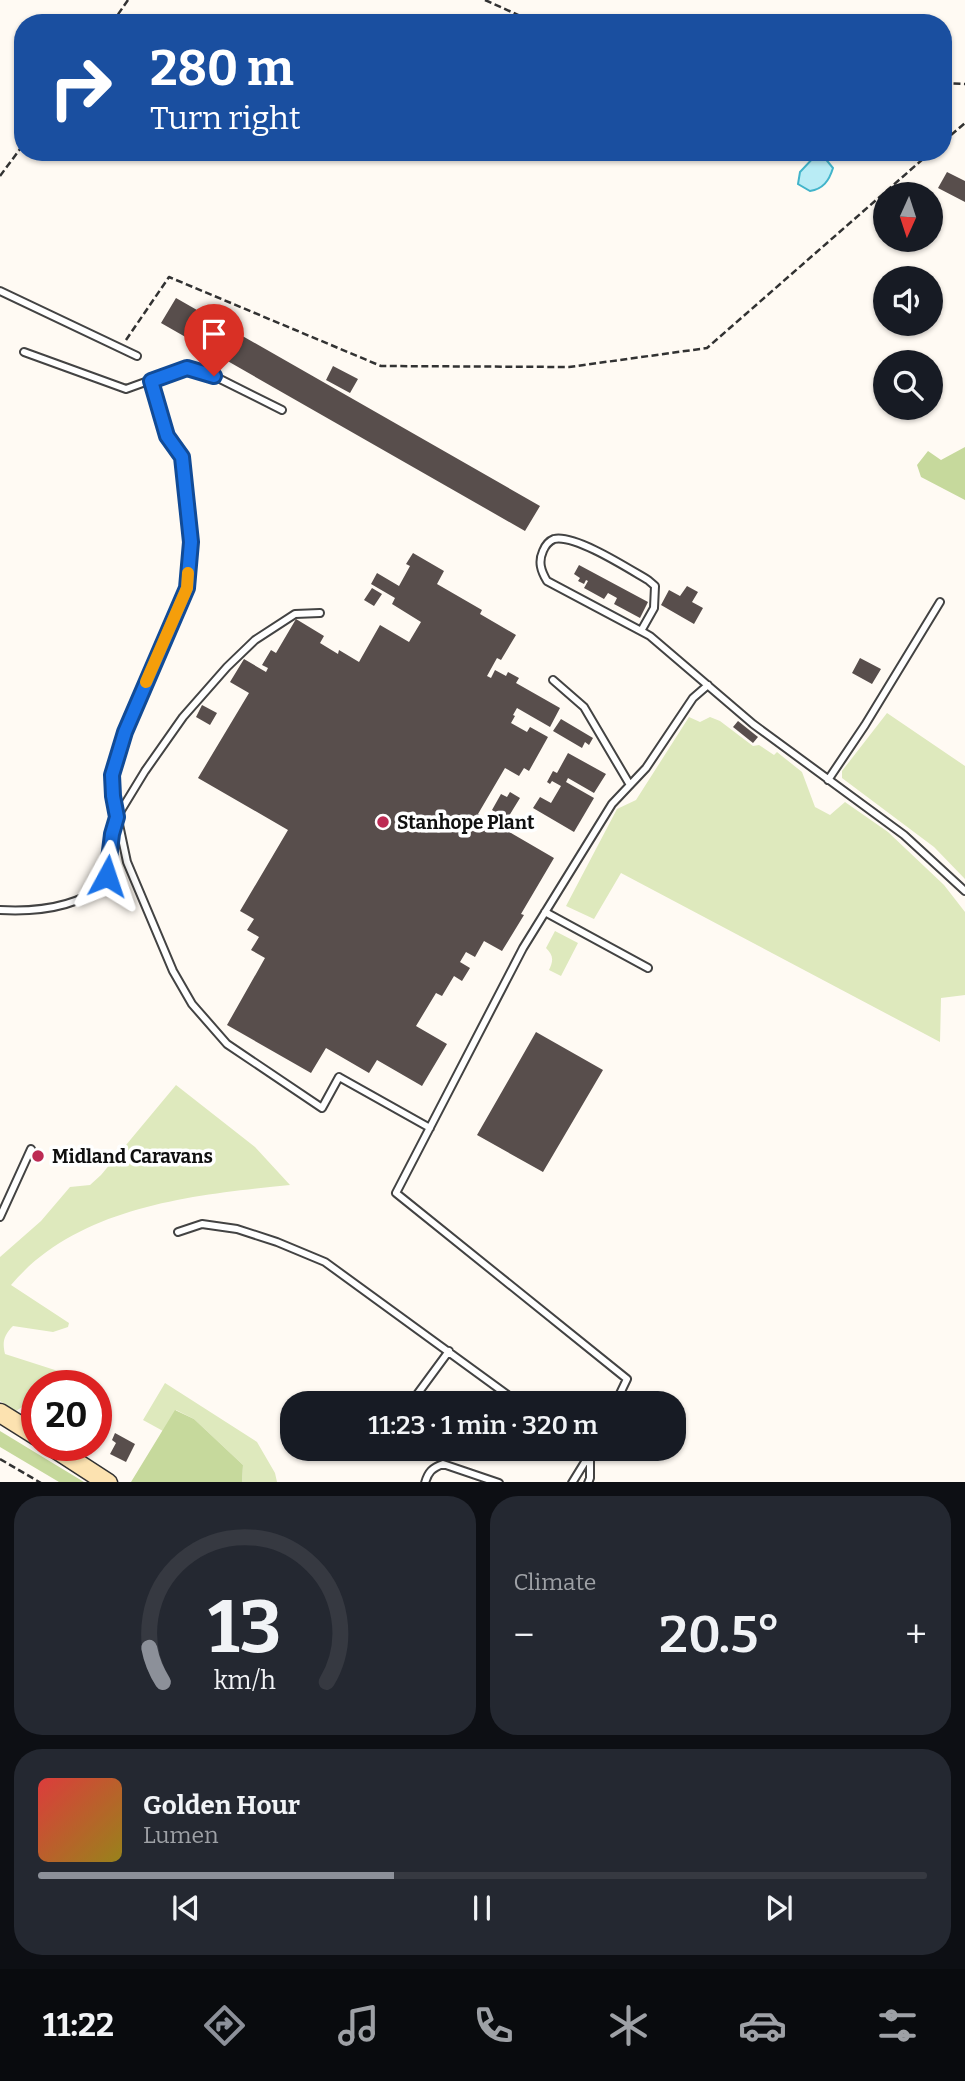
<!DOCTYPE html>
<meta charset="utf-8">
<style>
body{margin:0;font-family:Bitter,serif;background:#242831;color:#f1f3f6;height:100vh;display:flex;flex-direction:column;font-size:26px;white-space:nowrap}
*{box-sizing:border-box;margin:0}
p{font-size:23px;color:#9ea1a6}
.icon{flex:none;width:38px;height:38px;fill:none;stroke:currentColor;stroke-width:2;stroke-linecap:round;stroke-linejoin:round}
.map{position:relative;height:1482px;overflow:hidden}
.details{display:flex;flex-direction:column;gap:14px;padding:14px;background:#0d0f14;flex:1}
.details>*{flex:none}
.guide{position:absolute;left:14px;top:14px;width:938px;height:147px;border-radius:28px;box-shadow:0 2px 5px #0004;background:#1a4fa0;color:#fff;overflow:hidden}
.needle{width:46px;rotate:183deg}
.tools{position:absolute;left:873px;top:182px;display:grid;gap:14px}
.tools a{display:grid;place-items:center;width:70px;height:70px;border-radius:50%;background:#171b24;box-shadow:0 2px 5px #0004;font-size:35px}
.speed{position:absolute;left:21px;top:1370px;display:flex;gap:14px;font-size:35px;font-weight:700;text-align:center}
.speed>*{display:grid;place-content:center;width:91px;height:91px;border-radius:50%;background:#171b24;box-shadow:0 2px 5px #0004;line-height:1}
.speed .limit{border:10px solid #d22;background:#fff;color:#111}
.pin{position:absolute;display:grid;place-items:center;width:60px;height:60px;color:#fff;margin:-72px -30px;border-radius:50% 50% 50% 0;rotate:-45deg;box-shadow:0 0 7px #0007}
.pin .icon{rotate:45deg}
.me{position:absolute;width:77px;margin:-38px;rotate:5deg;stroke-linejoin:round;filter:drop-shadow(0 0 5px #0008)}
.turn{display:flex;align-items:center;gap:24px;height:147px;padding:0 21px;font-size:32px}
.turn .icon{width:91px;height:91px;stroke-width:2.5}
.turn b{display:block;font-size:49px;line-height:60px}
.big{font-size:52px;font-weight:600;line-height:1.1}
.details .tile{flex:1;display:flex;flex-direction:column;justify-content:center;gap:10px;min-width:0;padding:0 24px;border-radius:28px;background:#242831}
.details .dial{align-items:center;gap:0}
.dial svg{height:182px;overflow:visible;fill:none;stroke:#363941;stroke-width:7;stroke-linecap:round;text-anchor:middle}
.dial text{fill:#f1f3f6;stroke:none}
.song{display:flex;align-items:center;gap:21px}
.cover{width:84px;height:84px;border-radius:10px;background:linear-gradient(135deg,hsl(0 70% 55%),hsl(50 70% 35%))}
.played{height:7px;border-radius:4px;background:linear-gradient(90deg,#8c9099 40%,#363941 40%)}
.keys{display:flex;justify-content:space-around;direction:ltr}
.heat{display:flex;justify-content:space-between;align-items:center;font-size:38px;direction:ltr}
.details .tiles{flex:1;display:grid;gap:14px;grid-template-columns:1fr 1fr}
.tile:last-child{grid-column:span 2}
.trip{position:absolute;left:280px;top:1391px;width:406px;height:70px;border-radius:28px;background:#171b24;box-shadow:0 2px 5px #0004;font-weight:600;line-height:70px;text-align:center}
.dock{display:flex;height:112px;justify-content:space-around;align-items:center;background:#090b0e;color:#9ea1a6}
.dock .icon{width:49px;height:49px}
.dock .on{color:#8c9099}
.dock b{font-size:32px;color:#f1f3f6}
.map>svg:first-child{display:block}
</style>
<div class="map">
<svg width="965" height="1483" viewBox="0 0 965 1483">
<rect width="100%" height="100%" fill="#fffaf3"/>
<!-- green -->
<path fill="#dee9bd" d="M887 713 965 766V879L934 847 842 778V771Z
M689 717 700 722 710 717 720 721 753 746 759 745 774 755 777 752 802 772 815 807 830 815 845 802 888 832 944 885 965 912V995L941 998 940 1042 621 873 594 919 566 906 617 809 636 800Z
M555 931 578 943 561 976 549 970C554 960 553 955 546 948Z
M176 1085 255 1147 290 1185C193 1195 78 1206 11 1285L69 1323 68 1327 53 1332 13 1326C4 1335 2 1342 5 1354L58 1371V1380L50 1386H37V1397L16 1411 0 1401V1257L41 1221 70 1187 90 1185 101 1175Z
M165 1383 257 1442 275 1473 277 1482H242L243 1465 194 1419 176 1410 163 1431 143 1420Z"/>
<!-- forest -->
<path fill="#c6d99c" d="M965 447V500L921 477 917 465 928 451 941 460Z
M175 1410 194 1419 243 1465 242 1482H131Z
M0 1431 84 1482H59L0 1447Z"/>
<!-- water -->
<path fill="#b9ecf5" stroke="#42b4ca" stroke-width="2" d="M815 156 824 157 833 168C829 181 823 189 810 191L798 184 800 172Z"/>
<!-- building -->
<path fill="#584e4c" d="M947 172 965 181V202L938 188Z
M176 298 540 506 525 531 161 323Z
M333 366 358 379 350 393 326 380Z
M413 553 444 571 437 584 482 610 480 614 516 635 501 660 497 658 487 676 491 678 495 670 506 676 508 672 519 678 516 683 560 708 550 727 517 708 513 715 515 716 511 723 527 732 530 727 548 737 529 771 524 768 519 776 505 768 478 814 554 858 521 914 524 915 502 951 484 941 475 957 466 952 460 962 470 968 462 981 454 976 442 996 436 993 416 1026 447 1044 422 1086 377 1060 369 1073 326 1048 311 1073 227 1025 265 958 251 950 259 937 247 930 254 919 240 911 288 830 198 778 249 693 230 682 244 659 266 672 268 668 262 665 271 650 276 653 296 619 324 636 320 643 338 654 339 650 359 662 380 625 409 642 421 622 392 604 395 598 371 584 377 573 399 586 410 566 406 564Z
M579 565 648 602 640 618 614 604 617 598 608 593 604 599 584 588 588 581 586 580 584 584 578 581 580 578 574 574Z
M687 586 698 592 692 602 703 608 694 624 661 605 669 590 680 596Z
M372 588 382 594 374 606 364 600Z
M860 658 881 669 872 684 852 673Z
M202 705 217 713 210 725 196 717Z
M561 719 593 738 589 745 585 742 582 748 553 731Z
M738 721 758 737 753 743 733 727Z
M568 753 606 774 594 793 568 778 566 782 594 798 574 832 533 808 540 797 551 803 561 786 552 781 550 784 547 782 553 771 557 773Z
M510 792 520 798 507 819 492 810 501 794 507 797Z
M536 1032 603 1070 543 1172 477 1135Z
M115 1433 135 1444 126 1462 110 1454 116 1443 112 1440Z"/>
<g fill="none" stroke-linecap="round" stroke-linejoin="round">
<defs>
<path id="lane" d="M0 291 137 356
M24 352 126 389 187 367 214 376 282 410
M151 381 167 436 182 457 191 543 187 588 125 732 112 775 113 796 127 862 173 971 192 1004 227 1044 322 1108 339 1077 430 1128
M641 631 654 608 655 586 648 580C629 569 575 534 554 539 549 541 545 546 543 551 538 562 541 571 547 581L641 631 650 636 753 724 904 835 965 891
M553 680 584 707 630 785
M828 780 865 725 940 602
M0 910C36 912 75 908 104 885L107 876 112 834 117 817 145 771 183 717 227 667 255 640 295 614 320 613
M545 912 648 968
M0 1217 31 1149
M178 1232 202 1224 237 1229 277 1242 325 1262 520 1404
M410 1404 449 1351
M615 1404 627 1379 396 1193 523 948 612 804 646 768 693 698 708 685
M425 1483C428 1472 432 1468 443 1464L499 1483
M572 1483 593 1449
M588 1483 590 1478V1457"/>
<path id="secondary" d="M0 1413 37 1436
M51 1446 108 1483"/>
</defs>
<!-- lane casing -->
<use href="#lane" stroke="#434343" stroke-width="10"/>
<!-- secondary casing -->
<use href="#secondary" stroke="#323232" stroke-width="21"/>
<!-- path -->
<path stroke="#323232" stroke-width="2.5" stroke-dasharray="7 3.5" stroke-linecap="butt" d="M485 0 536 23
M112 23 128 0
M943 83 965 84
M943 142 965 123
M0 176 23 145
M126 340 169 277 381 366 569 367 707 348 931 152
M0 1459 41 1483"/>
<!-- lane -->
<use href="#lane" stroke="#fff" stroke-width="6"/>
<!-- secondary -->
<use href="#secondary" stroke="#fce2b0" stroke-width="18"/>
</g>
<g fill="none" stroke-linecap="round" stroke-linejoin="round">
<defs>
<path id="route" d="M107 876 112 834 117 817 113 796 112 775 125 732 187 588 191 542 182 457 167 436 151 381 187 368 214 376"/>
</defs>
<!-- route casing -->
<use href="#route" stroke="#114b97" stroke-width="18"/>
<!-- route -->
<use href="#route" stroke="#1a73e8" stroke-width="12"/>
<!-- slow -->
<path stroke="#f59e0b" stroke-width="12" d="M146 682 187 588 188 573"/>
</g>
<!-- markers -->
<g fill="#bd2b54" stroke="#fff" stroke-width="2.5">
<circle cx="383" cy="822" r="7"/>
<circle cx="38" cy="1156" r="7"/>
</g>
<g text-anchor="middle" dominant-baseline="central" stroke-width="7" stroke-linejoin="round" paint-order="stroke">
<!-- poi labels -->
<g font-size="19" font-weight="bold" fill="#101010" stroke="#fff" text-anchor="start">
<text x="397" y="822">Stanhope Plant</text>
<text x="52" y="1156">Midland Caravans</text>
</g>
</g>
</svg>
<div class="tools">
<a><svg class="needle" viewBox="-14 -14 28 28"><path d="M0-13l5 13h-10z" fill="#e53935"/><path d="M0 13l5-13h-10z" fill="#9ea1a6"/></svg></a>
<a><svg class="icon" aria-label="sound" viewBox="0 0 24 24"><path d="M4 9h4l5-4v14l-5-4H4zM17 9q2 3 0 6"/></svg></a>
<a><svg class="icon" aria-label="search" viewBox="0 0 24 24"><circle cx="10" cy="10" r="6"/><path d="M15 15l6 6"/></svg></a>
</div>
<div class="speed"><div class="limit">20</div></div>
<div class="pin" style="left:214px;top:376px;background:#d93025"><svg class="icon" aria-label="arrive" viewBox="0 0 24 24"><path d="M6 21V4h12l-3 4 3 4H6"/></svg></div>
<svg class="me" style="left:107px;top:876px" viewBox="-20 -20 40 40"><path d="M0-17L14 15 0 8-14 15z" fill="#1a73e8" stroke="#fff" stroke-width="4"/></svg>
<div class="trip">11:23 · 1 min · 320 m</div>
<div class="guide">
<div class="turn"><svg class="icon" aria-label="right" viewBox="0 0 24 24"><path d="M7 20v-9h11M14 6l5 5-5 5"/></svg><div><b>280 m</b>Turn right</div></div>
</div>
</div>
<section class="details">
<div class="tiles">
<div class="tile dial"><svg viewBox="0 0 100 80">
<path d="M14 69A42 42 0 1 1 86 69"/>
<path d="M14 69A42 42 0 0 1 8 54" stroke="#8c9099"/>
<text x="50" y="56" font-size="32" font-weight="700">13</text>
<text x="50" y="72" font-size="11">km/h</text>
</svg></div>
<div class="tile"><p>Climate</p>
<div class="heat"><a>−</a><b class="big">20.5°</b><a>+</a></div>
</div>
<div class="tile">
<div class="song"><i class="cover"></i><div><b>Golden Hour</b><p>Lumen</p></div></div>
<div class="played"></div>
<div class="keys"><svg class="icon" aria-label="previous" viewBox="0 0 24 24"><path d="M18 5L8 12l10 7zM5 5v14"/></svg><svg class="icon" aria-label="pause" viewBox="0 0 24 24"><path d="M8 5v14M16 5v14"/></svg><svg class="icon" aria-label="next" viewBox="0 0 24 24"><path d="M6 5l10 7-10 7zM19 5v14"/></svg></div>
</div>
</div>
</section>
<nav class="dock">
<b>11:22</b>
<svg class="icon on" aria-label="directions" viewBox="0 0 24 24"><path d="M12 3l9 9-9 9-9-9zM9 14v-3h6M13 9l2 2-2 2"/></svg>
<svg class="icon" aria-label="music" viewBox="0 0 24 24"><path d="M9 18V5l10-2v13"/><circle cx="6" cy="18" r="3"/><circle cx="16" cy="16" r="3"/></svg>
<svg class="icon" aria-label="phone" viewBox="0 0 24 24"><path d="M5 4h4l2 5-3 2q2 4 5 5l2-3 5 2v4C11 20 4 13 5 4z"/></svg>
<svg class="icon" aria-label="climate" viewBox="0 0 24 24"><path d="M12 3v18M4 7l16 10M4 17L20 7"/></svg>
<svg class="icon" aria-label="car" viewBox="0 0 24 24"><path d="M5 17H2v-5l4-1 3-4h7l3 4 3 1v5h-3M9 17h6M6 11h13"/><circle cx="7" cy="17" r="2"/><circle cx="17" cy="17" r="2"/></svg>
<svg class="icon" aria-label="filters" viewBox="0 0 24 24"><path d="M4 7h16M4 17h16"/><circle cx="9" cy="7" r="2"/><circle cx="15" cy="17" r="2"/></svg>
</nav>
